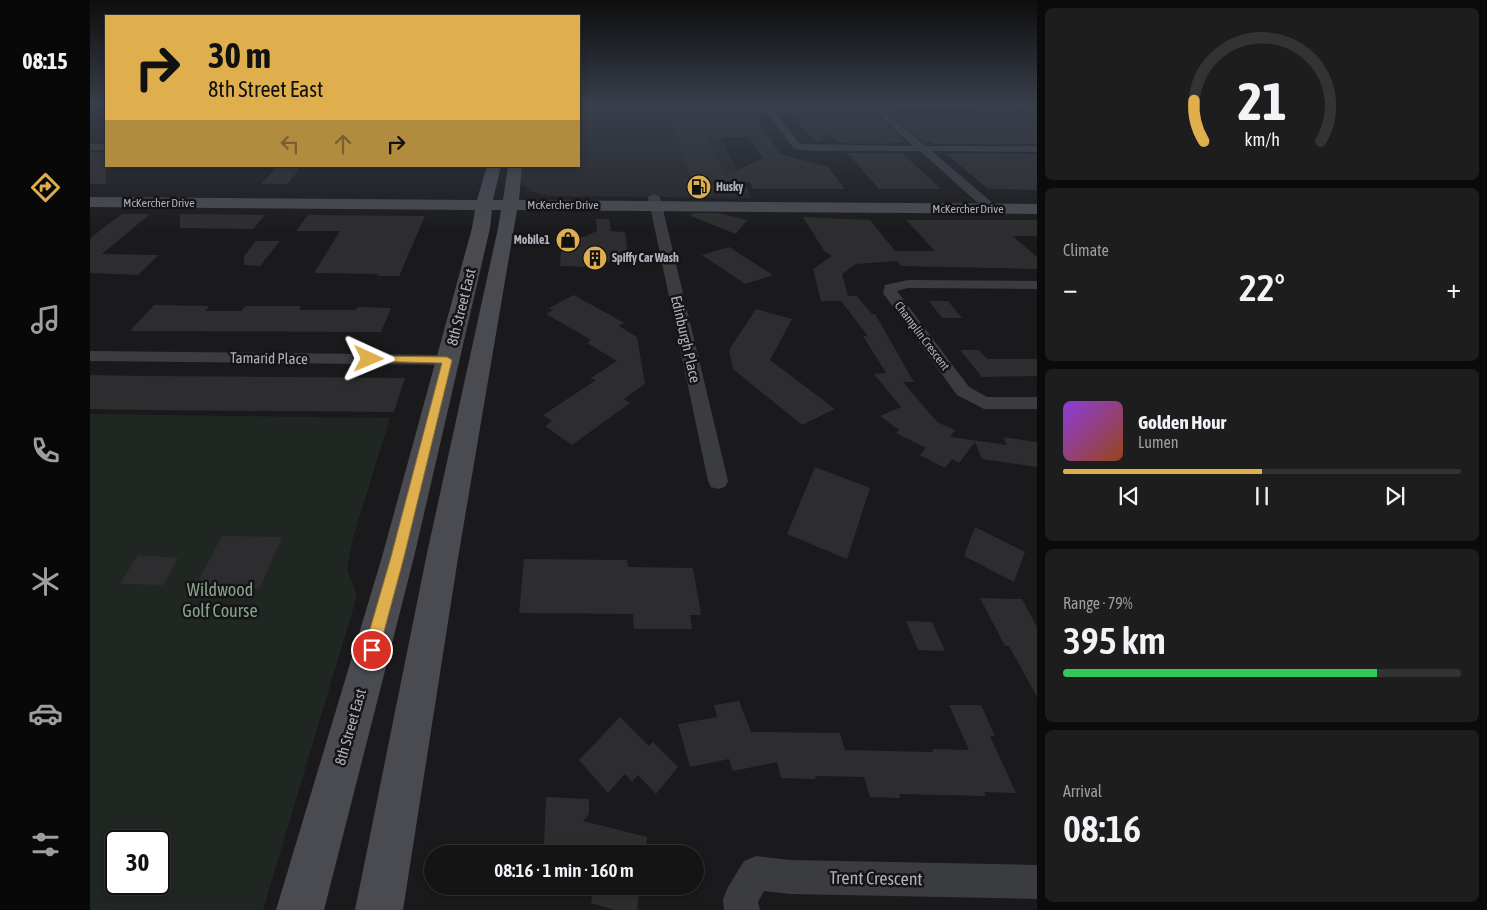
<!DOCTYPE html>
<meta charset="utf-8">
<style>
body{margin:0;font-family:"Asap Condensed",sans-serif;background:#1d1d1e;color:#f1f3f6;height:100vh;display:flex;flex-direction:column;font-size:19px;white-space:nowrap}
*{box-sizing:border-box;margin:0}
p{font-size:16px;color:#9d9ea0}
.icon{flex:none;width:28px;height:28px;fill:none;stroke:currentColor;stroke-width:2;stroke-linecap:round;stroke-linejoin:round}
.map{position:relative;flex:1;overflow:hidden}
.panel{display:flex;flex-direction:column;gap:8px;padding:8px;background:#0b0b0c;width:450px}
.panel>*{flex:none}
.hud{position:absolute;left:15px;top:15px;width:475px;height:152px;border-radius:0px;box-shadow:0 2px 8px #0003,0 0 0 1px #333334;background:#dfaf4e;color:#111;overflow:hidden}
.speed{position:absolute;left:15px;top:830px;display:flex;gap:10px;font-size:25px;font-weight:700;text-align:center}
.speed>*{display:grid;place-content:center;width:65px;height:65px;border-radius:50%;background:#141415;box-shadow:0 2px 8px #0003,0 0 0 1px #333334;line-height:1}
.speed .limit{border:2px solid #111;border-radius:8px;background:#fff;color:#111}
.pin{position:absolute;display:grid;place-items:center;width:42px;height:42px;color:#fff;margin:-21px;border:2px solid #fff;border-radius:50%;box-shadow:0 1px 5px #0007}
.me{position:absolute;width:55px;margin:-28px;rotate:91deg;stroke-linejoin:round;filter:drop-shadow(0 0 4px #0008)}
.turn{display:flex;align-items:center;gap:18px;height:105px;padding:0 20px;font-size:22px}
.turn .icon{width:65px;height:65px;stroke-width:2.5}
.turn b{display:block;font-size:35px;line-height:42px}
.lanes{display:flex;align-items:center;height:48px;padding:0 20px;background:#0003;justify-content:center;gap:25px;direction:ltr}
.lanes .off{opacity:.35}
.big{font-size:38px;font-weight:600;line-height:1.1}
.panel .tile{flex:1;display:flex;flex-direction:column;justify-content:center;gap:8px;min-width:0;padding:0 18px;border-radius:8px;background:#1d1d1e}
.panel .dial{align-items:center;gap:0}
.dial svg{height:130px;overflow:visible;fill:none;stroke:#333334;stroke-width:7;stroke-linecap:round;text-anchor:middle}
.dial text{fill:#f1f3f6;stroke:none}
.song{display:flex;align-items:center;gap:15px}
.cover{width:60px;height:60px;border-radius:8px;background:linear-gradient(135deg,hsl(270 70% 55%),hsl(20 70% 35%))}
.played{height:5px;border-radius:2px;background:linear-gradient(90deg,#dfaf4e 50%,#333334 50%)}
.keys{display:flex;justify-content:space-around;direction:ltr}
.heat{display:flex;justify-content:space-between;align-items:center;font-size:28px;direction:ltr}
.charge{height:8px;border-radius:4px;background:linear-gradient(90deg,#34c759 79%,#333334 0)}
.trip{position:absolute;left:334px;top:845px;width:280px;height:50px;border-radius:25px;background:#141415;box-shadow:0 2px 8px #0003,0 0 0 1px #333334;font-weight:600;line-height:50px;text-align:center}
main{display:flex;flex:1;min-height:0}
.tab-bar{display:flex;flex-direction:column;width:90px;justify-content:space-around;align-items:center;background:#080808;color:#9d9ea0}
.tab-bar .icon{width:35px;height:35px}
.tab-bar .current{color:#dfaf4e}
.tab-bar b{font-size:22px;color:#f1f3f6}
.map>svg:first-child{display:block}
</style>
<main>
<nav class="tab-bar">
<b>08:15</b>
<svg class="icon current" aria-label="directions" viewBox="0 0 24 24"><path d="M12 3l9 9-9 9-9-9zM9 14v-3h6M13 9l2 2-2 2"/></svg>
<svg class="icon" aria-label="music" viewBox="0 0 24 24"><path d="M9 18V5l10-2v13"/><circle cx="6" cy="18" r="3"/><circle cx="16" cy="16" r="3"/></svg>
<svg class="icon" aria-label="phone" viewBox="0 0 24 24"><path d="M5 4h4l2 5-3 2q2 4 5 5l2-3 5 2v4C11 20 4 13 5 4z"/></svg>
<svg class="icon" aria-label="climate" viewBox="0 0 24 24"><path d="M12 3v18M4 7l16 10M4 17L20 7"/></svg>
<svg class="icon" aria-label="car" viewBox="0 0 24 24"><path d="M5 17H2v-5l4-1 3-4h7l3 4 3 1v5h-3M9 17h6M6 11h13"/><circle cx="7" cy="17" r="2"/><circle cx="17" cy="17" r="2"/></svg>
<svg class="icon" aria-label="filters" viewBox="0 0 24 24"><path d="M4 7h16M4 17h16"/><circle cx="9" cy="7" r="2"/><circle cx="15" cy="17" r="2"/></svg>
</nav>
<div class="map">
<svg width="947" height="910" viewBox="0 0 947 910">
<rect width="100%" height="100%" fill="#1a1a1c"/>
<!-- built -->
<path fill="#262628" d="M489 106H614L662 198 458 196 440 191 423 177 425 166H489Z"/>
<!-- green -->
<path fill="#202621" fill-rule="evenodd" d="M0 414 300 418 263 538 257 569 267 596 173 910H0ZM26 841H69V884H26Z"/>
<!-- building -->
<path fill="#2d2d2f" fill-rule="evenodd" d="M567 106H603L605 111H661L690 154 738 167 755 189H663L660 182H603L582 122H573ZM617 137H659L673 158 635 176Z
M695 106H761L769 112H784L815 142H799L802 144 748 143 740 134 730 142H725Z
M947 112V144H844L841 142H833L799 113Z
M0 152H16V184H0Z
M757 153H812L851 189H789Z
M855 153 947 154V190L898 189Z
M187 167H209L207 170H209L197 184H171Z
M602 213H628L657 220 646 234 601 216Z
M32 214H60L12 254 69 255 48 275 0 273V238Z
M90 214 175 215 163 229 90 228Z
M218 215 335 216 309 276H287L288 274 224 273 250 231H206Z
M713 217 780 220 805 251H845L816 220H947V236H923L947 257V269L811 266 807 261 766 264 752 274 758 296H767L782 314H785L824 382H813L847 422 865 430 860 437 917 445 913 437 947 442V467L892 459 885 442 869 463 862 459 855 468 830 455 836 448 806 433 809 430 790 416 811 407 784 374 796 373 773 336H778L751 301H731L723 269 742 256 734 251Z
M506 219H519L521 231 535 232 539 262H505V267L470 266 472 237H494L507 231Z
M166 241H190L170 266 154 265V256Z
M639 247 683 275 655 284 612 255Z
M484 295 534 323 529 326 547 337 555 384 534 399 540 403 482 445 455 426 462 421 453 415 506 380 501 378 527 361 497 343 501 340 456 314 463 310 459 308Z
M839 301H858L872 318H852Z
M64 305 119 306 115 311H152L155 306H211L209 310H266L267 307 301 308 291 332 40 331Z
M666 309 702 319 680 360 745 409 712 425 643 369 639 350Z
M870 350H889L897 359H947V376L892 377Z
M0 375 56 376 315 378 304 412 57 410 0 409Z
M725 467 780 488 757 559 697 534Z
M885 527 935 552 924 582 874 556Z
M132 536 192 537 170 588 105 587Z
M48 555 88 558 74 585 30 584Z
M434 559 537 560 538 567 603 568 611 615H600L602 629H544L543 614 429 613Z
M890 598 932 599 947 627V697L919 646H915Z
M816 621 842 622 855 651 828 650Z
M649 701 661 732 750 733 755 750 843 752 842 749 879 750 859 705H891L905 736H900L926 793 894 792 896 796 809 794 810 798 780 797 774 777 725 776 726 779 691 778 687 762 643 771 639 759 600 767 588 724 627 717 624 705Z
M530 717 559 746 563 742 588 767 566 794 548 775 542 782 535 774 518 793 489 760Z
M456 797 499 799V814L493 821 557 837 556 854H508L509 848 454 846Z
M504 886H550L547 910H525L501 903Z"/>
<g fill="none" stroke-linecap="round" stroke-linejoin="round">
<!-- minor -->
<path fill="#3b3c40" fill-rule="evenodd" d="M672 106H680L710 144 823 146 780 106H789L835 146H947V152L842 151 906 206 908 209 902 213 898 212 830 151H722L704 149Z
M804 106H886L882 109H808Z
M0 144H16V150H0Z
M564 194 570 197 638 481 635 487 628 489 621 487 618 481 558 197Z
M818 280 947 281V289L818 288 807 291 879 387 897 397H947V409H894L867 395 793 293 795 285Z
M0 351 357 355 363 356 365 360 363 364 357 365 0 361Z
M666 856 700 860 947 865V899L700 894 674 891 668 902 670 910H634L633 899 638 887 654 861Z"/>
<!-- secondary -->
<path fill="#494b50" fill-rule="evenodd" d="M397 166H411L403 200H413L418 166H432L429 200 947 204V214L427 210 368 558 313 910H265L336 558 408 228 411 210H402L400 228 324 557 234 910H186L292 557 382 228 385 210 0 207V197L387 200Z"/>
</g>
<!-- sky -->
<linearGradient id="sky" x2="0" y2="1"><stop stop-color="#0e0e0f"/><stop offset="0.45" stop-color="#383e4b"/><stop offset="1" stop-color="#383e4b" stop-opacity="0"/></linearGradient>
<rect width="947" height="233" fill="url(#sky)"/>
<!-- route -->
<path fill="#dfaf4e" stroke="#917233" d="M279 356 357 357 362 360 314 557 289 650 287 655 282 657 277 655 274 650 301 557 352 363 275 361V357Z"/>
<!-- icons -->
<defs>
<symbol id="fuel-disc" viewBox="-11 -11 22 22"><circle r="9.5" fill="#dfaf4e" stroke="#151517"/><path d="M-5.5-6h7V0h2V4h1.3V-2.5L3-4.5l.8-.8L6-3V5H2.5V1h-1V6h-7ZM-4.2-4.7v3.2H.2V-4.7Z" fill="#111"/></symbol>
<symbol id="shop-disc" viewBox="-11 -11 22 22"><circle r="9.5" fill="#dfaf4e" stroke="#151517"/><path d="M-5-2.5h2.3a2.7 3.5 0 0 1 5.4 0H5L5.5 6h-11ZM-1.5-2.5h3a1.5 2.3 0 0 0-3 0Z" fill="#111"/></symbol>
<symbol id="building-disc" viewBox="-11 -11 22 22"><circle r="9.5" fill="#dfaf4e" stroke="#151517"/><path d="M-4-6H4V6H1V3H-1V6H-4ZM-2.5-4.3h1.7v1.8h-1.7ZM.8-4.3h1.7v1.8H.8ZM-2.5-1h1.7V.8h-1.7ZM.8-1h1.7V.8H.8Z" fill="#111"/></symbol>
</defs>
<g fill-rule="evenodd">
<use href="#fuel-disc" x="595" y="173" width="28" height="28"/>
<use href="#shop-disc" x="464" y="226" width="28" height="28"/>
<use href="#building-disc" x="491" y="244" width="28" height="28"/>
</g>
<g text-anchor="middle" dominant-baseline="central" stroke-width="5" stroke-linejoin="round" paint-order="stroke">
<!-- far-poi labels -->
<g font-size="12" font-weight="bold" fill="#aeb1ba" stroke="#151517" text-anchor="start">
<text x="626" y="187">Husky</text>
<text x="460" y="240" text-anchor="end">Mobile1</text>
<text x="522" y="258">Spiffy Car Wash</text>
</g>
<!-- far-street labels -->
<g font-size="12" fill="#aeb1ba" stroke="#151517">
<text x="69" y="203">McKercher Drive</text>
<text x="473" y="205">McKercher Drive</text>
<text x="878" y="209">McKercher Drive</text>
<text transform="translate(832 336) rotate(53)">Champlin Crescent</text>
</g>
<!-- street labels -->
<g font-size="15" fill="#aeb1ba" stroke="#151517">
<text transform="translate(371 307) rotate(-76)">8th Street East</text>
<text transform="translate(596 339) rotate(77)">Edinburgh Place</text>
<text transform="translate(179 358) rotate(1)">Tamarid Place</text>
<text transform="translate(260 727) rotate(-74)">8th Street East</text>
</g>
<!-- near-park labels -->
<g font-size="18" fill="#87a289" stroke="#151517">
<text x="130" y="589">Wildwood<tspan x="130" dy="21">Golf Course</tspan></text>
</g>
<!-- near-street labels -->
<g font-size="18" fill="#aeb1ba" stroke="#151517">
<text transform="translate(786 878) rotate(1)">Trent Crescent</text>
</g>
</g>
</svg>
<div class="speed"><div class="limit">30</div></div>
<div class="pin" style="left:282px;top:650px;background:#d93025"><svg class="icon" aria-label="arrive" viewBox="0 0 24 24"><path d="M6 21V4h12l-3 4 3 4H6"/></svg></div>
<svg class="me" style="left:279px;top:359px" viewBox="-20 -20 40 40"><path d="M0-17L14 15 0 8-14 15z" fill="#dfaf4e" stroke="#fff" stroke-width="4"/></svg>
<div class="trip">08:16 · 1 min · 160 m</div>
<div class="hud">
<div class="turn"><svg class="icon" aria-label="right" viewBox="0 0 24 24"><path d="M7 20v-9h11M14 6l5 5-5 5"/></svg><div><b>30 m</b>8th Street East</div></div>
<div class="lanes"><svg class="icon off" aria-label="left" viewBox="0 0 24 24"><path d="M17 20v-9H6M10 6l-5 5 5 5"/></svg><svg class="icon off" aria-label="ahead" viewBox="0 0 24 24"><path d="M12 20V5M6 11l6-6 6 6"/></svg><svg class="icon" aria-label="right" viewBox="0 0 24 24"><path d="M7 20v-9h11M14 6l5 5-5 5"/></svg></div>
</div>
</div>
<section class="panel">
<div class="tile dial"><svg viewBox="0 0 100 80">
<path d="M14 69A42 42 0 1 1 86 69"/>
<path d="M14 69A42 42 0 0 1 8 44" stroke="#dfaf4e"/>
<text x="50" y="56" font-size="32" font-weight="700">21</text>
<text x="50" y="72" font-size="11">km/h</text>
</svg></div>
<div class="tile"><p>Climate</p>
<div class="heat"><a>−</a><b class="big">22°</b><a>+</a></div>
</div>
<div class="tile">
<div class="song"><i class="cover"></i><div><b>Golden Hour</b><p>Lumen</p></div></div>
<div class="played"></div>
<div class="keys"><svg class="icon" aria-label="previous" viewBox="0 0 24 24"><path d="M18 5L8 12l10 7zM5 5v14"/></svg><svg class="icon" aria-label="pause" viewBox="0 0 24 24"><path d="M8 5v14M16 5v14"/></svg><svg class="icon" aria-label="next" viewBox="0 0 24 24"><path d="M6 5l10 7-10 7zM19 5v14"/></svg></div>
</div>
<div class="tile"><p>Range · 79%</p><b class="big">395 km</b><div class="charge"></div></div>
<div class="tile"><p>Arrival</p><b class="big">08:16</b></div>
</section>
</main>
